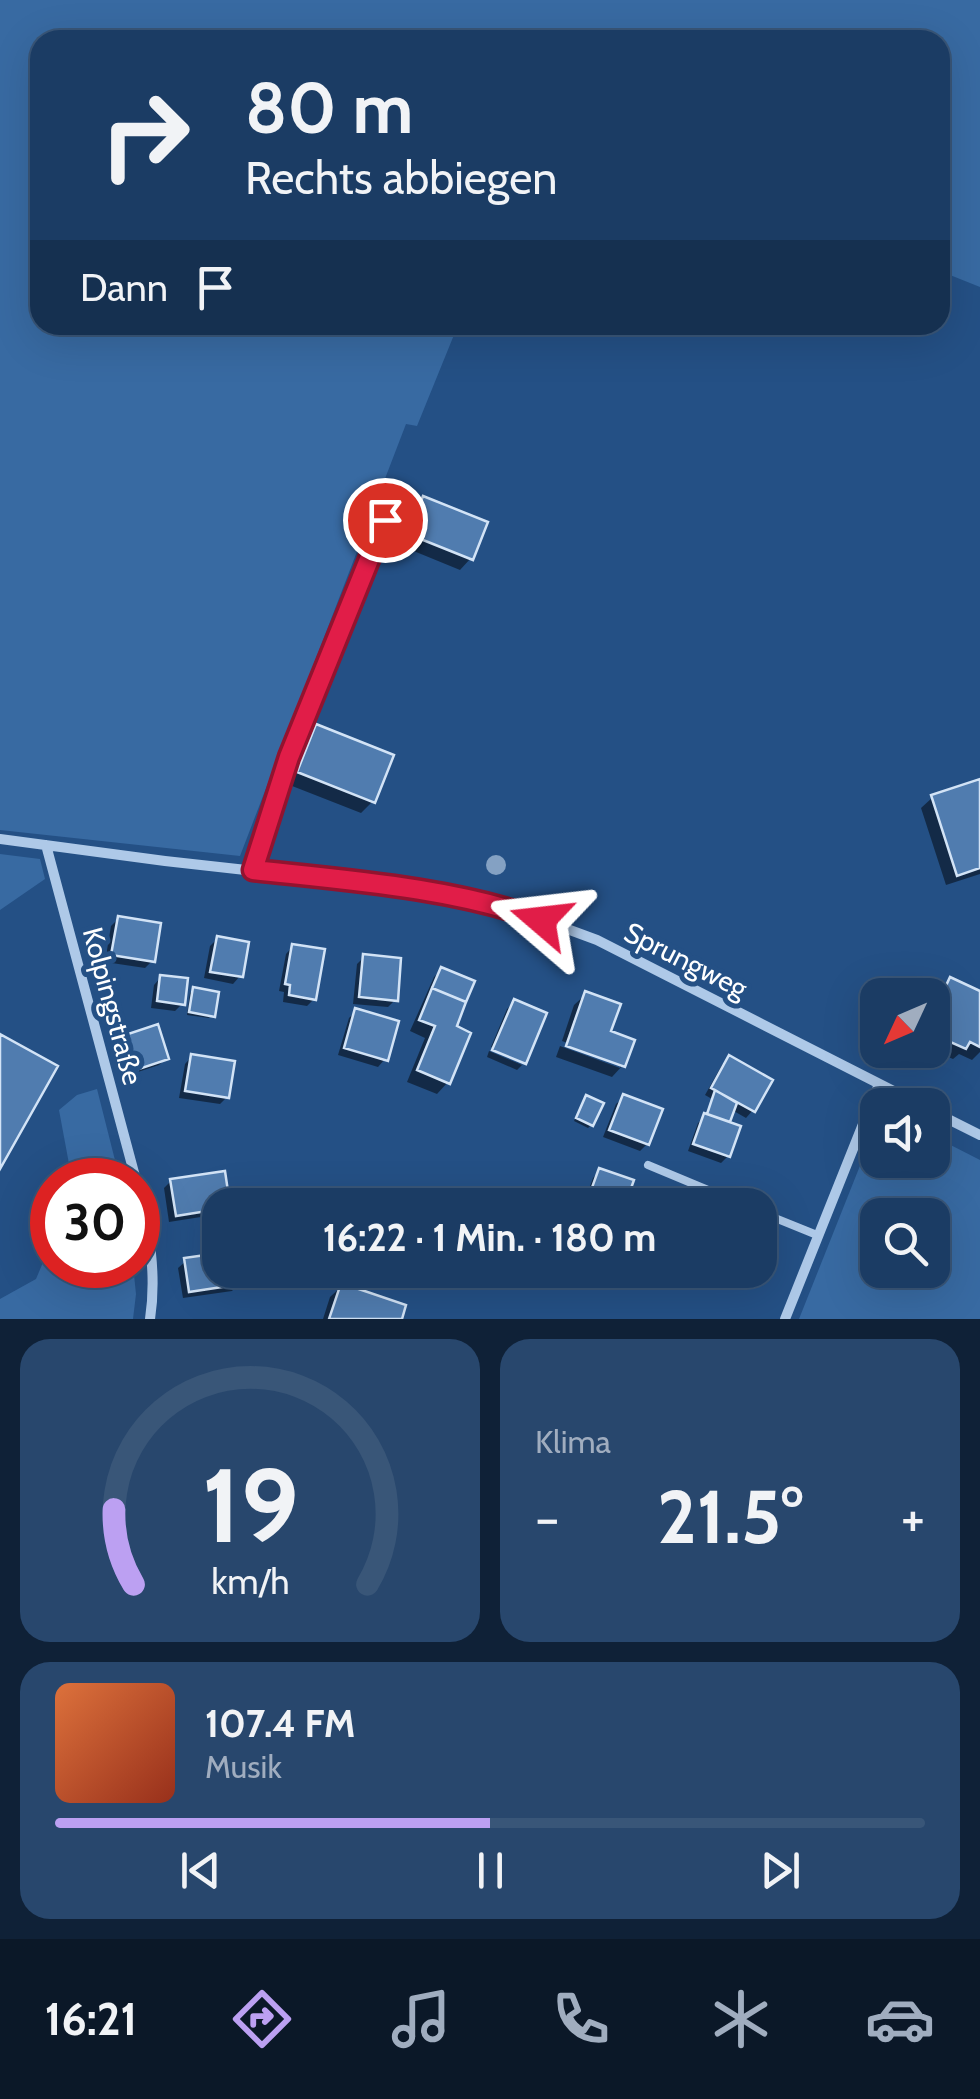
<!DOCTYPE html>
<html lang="de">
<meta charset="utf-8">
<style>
body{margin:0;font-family:Cabin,sans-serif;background:#28476d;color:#f1f3f6;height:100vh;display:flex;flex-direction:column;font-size:38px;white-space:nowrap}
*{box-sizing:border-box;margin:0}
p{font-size:32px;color:#a0adbf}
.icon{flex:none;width:55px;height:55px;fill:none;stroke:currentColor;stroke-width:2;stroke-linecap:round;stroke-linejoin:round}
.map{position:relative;height:1319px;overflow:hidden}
.details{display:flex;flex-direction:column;gap:20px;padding:20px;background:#0f2137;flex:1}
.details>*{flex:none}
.top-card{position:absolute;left:30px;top:30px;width:920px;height:305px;border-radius:30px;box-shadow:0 10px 40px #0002,0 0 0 2px #395678;background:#1b3c64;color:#f1f3f6;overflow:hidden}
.needle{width:65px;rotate:226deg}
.buttons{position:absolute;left:860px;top:978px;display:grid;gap:20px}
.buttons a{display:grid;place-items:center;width:90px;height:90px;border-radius:20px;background:#1b3c64;box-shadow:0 10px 40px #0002,0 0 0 2px #395678;font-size:50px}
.speed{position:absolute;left:30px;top:1158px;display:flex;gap:20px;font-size:50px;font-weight:700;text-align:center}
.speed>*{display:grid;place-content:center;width:130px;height:130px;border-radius:50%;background:#1b3c64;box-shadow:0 10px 40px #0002,0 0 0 2px #395678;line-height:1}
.speed .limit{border:15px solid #d22;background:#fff;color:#111}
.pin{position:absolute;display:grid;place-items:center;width:85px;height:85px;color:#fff;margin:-42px;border:5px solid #fff;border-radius:50%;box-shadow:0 2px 10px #0007}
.me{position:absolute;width:110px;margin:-55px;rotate:287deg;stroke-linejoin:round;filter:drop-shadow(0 0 8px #0008)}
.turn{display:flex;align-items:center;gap:35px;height:210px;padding:0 50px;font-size:45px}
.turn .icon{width:130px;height:130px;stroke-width:2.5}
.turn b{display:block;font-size:70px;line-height:85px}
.then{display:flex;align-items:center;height:95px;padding:0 50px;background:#0003;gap:20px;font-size:38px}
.big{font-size:75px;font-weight:800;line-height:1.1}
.details .card{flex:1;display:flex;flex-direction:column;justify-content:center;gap:15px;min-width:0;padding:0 35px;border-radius:30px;background:#28476d}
.details .dial{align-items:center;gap:0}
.dial svg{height:260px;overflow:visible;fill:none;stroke:#395678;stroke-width:7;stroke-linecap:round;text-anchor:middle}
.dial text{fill:#f1f3f6;stroke:none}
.song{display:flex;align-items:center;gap:30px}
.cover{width:120px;height:120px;border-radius:15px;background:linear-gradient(135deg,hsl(20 70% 55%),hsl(10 70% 35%))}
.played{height:10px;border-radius:5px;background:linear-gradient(90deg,#bca0f2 50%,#395678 50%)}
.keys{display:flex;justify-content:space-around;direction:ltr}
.heat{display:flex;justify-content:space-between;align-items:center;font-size:55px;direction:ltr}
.details .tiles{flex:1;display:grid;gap:20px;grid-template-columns:1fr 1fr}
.card:last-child{grid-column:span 2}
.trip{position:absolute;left:202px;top:1188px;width:575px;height:100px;border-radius:30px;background:#1b3c64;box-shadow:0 10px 40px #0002,0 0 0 2px #395678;font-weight:800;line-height:100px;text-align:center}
.tab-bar{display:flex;height:160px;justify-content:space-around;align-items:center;background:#0b1828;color:#a0adbf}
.tab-bar .icon{width:70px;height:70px}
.tab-bar .selected{color:#bca0f2}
.tab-bar b{font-size:45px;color:#f1f3f6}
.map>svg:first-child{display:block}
</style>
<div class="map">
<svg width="980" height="1319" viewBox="0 0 980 1319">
<rect width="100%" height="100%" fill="#245085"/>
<!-- green -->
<path fill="#386aa2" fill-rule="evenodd" d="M0 0H980V287L940 271V40H40V325H458L417 426 406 424 240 856 0 830Z
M0 854 40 859 45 879 0 910Z
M97 1089 120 1180H72L59 1110 77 1095Z
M877 1123 878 1160H932L933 1136 980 1160V1319H799ZM932 1215V1270H878V1215Z
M52 1241V1265H133L136 1294 133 1319H0V1299L36 1279Z"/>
<!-- shadow -->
<path fill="#0007" d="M424 499 471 558 460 570 399 545 413 510Z
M317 727 372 802 361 813 287 784 306 738Z
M980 782V874L946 885 921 808 933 797Z
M119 918 152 961 145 968 105 962 111 926Z
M217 939 240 976 233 984 204 978 210 946Z
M293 946 314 999 307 1006 283 1002 284 992 279 991 286 954Z
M364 957 395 1000 388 1007 353 1004 357 964Z
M441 970 454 1028 448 1082 437 1094 407 1082 425 1038 410 1031 434 977Z
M161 977 182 1004 175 1011 151 1008 154 985Z
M951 980 980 993V1052L972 1060 959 1054 953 1059 932 1050V1007L940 991Z
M193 990 212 1015 209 1018 187 1015 190 993Z
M586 994 608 1033 623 1065 612 1077 556 1057 560 1046 620 1068V1062L562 1041 574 1005Z
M514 1002 524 1060 491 1047 507 1009Z
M356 1011 385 1059 378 1067 338 1055 349 1018Z
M123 1038 166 1058 159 1065 126 1076 116 1045Z
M489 1051 522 1065 517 1070 487 1057Z
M192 1056 227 1097 220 1104 179 1098 185 1064Z
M729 1058 753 1110 746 1118 732 1110 727 1124 728 1156 721 1163 688 1151 698 1123 706 1116 712 1099 705 1095 722 1065Z
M624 1097 647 1144 640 1151 603 1137 616 1104Z
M584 1100 591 1125 588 1128 574 1121Z
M600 1170 623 1205H570L579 1195 586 1197 593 1178Z
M171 1181 227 1205H220V1214L169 1222 164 1188Z
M220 1255V1270H237L239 1283 232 1291 183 1298 178 1268 186 1261Z
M342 1286 399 1319H323L330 1297Z"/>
<!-- building -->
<path fill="#507caf" stroke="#d2e3f6" stroke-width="2.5" d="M423 496 488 522 473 560 408 534Z
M316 724 394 755 375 803 297 772Z
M980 779V868L957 876 931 795Z
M118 916 161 923 155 962 111 955Z
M217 936 249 942 243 977 210 972Z
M292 944 325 949 316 1000 289 995 290 985 285 984Z
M363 954 401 958 398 1001 359 997Z
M441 967 475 981 466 1002 432 988Z
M160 975 188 978 185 1005 157 1001Z
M950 977 980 991V1047L970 1042 966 1049 932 1034V1016Z
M193 987 219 992 215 1017 189 1012Z
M432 988 466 1002 457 1026 471 1033 450 1084 417 1070 435 1026 419 1020Z
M585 991 621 1004 611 1031 635 1040 625 1067 566 1046Z
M514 999 547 1013 526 1064 492 1050Z
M355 1008 399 1021 388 1061 344 1048Z
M158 1024 169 1059 133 1071 122 1036Z
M0 1034 58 1066 0 1169Z
M191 1054 235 1061 229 1098 185 1091Z
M729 1055 773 1080 755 1112 711 1088Z
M715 1090 737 1103 730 1122 707 1114Z
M623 1094 663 1109 649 1145 609 1130Z
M586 1095 604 1103 593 1126 576 1118Z
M704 1113 741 1126 730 1157 693 1144Z
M599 1168 634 1180 625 1205H573L578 1192 589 1196Z
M225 1171 230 1205H220V1209L176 1216 170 1179Z
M220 1253V1270H240L242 1284 189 1292 184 1258Z
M341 1283 406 1305 402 1319H329Z"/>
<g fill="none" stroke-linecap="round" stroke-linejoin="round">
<!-- service -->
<path stroke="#aec9e8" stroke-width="8" d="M253 869 289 757 385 520
M648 1165 744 1205
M760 1212 817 1235"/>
<!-- minor -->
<path stroke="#aec9e8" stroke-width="10" d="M0 839 165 861 372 884 513 909 597 940 921 1105
M46 845 136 1180
M932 1111 980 1135
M138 1185C149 1229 157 1273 150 1319
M785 1319 879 1084"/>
</g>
<!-- trees -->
<circle fill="#84a1c3" cx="496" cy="865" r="10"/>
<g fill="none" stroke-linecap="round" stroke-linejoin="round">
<defs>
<path id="route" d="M385 520 289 757 253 870C345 880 455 888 541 920"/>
</defs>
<!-- route casing -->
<use href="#route" stroke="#92132f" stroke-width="25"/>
<!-- route -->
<use href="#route" stroke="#e11d48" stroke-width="18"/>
</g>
<g text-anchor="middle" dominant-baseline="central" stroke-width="10" stroke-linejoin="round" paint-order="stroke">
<!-- street labels -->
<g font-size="28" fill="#fff" stroke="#245085">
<text transform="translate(686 960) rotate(27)">Sprungweg</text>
<text transform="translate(113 1006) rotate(75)">Kolpingstraße</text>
</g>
</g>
</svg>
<div class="buttons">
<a><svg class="needle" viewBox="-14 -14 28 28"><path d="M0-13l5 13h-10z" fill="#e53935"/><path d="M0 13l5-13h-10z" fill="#a0adbf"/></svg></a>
<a><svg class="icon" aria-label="sound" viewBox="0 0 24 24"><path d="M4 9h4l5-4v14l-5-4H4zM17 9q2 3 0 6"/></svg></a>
<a><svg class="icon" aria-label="search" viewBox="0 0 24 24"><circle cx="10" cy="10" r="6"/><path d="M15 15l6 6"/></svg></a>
</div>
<div class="speed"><div class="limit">30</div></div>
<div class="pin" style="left:385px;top:520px;background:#d93025"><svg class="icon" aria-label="arrive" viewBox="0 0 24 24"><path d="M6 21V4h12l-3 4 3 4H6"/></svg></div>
<svg class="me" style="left:541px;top:920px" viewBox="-20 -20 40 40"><path d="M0-17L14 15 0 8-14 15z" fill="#e11d48" stroke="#fff" stroke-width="4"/></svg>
<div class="trip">16:22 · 1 Min. · 180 m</div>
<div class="top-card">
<div class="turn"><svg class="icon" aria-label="right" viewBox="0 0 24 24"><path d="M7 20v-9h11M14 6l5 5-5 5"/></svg><div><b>80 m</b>Rechts abbiegen</div></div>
<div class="then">Dann<svg class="icon" aria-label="arrive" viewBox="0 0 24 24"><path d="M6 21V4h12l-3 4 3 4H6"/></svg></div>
</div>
</div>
<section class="details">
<div class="tiles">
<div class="card dial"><svg viewBox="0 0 100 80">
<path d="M14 69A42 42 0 1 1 86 69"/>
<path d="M14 69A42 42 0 0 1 8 46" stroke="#bca0f2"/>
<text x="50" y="56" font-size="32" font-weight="700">19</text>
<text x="50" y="72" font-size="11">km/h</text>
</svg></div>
<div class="card"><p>Klima</p>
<div class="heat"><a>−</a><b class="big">21.5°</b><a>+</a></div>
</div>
<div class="card">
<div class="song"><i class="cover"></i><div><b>107.4 FM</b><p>Musik</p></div></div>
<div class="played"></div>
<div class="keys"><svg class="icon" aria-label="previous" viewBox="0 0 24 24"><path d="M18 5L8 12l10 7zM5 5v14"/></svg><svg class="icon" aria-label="pause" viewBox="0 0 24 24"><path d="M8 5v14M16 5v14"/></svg><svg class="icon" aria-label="next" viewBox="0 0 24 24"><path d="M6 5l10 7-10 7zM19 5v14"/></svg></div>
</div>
</div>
</section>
<nav class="tab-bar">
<b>16:21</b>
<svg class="icon selected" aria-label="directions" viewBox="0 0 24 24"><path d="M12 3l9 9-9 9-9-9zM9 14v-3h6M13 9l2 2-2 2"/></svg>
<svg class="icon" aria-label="music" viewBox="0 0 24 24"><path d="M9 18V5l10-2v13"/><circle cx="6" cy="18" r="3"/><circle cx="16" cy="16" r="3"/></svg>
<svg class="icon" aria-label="phone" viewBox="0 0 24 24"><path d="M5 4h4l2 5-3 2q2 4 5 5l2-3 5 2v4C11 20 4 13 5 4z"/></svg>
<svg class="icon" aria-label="climate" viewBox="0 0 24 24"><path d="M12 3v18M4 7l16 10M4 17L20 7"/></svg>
<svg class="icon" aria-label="car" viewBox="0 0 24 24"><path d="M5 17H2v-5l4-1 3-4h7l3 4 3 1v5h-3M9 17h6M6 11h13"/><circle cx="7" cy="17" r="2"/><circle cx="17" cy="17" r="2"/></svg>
</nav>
